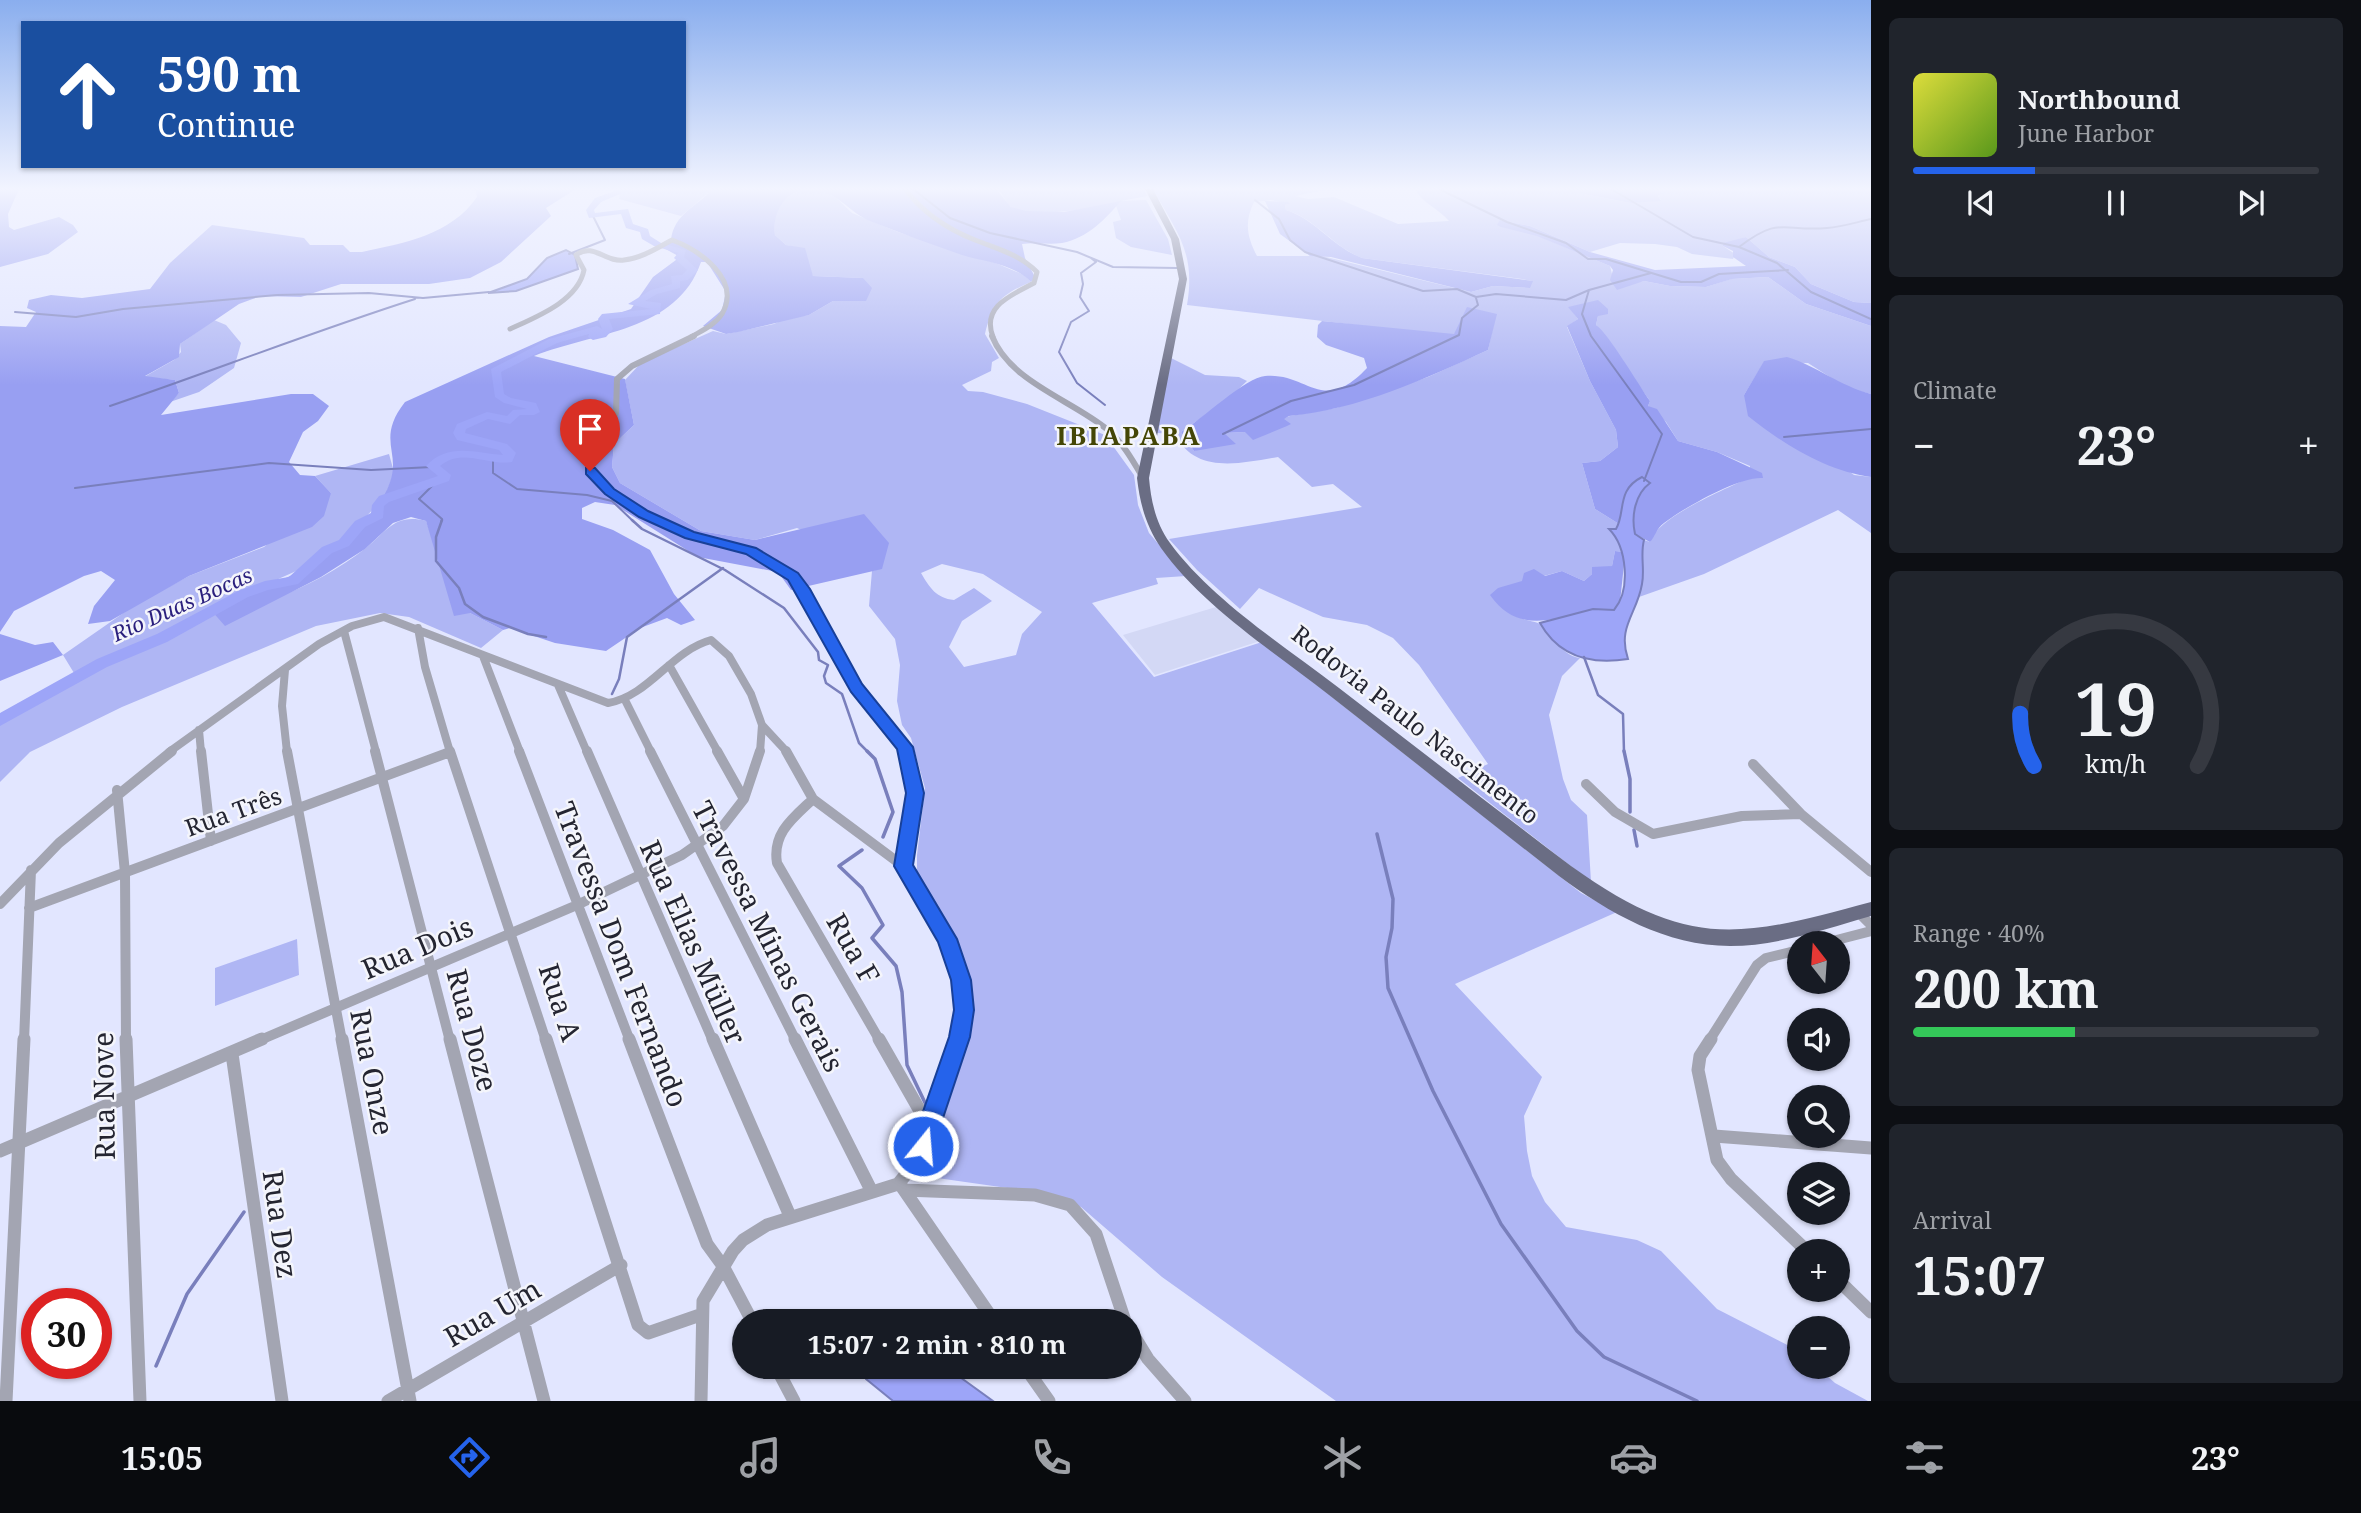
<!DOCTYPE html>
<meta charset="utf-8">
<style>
body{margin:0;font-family:"Noto Serif",serif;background:#20242c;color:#f1f3f6;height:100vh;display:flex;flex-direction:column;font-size:26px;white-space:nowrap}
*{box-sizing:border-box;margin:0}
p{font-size:23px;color:#9ea1a6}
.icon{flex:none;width:38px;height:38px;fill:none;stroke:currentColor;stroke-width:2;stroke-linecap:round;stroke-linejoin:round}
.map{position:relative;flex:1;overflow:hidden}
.drawer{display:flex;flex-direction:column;gap:18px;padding:18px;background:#0d0f14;width:490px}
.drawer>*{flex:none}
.hud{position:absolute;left:21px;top:21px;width:665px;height:147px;border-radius:0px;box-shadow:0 2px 5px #0004;background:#1a4fa0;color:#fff;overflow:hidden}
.needle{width:46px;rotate:343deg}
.fabs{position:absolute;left:1787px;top:931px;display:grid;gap:14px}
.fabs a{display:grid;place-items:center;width:63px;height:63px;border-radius:50%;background:#171b24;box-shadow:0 2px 5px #0004;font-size:35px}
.speed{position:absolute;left:21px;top:1288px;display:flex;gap:14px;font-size:35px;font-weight:700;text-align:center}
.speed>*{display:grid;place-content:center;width:91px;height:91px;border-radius:50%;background:#171b24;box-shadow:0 2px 5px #0004;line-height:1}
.speed .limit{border:10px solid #d22;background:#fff;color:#111}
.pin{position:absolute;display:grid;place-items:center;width:60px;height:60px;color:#fff;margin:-72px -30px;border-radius:50% 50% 50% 0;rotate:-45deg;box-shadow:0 0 7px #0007}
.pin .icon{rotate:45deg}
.me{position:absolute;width:77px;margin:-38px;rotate:17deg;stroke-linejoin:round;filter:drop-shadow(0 0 5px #0008)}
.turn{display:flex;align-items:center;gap:24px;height:147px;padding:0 21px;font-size:32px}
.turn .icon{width:91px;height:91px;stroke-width:2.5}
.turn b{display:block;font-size:49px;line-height:60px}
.big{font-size:52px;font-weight:700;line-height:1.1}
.drawer .card{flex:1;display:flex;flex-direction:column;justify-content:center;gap:10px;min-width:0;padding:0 24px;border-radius:10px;background:#20242c}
.drawer .dial{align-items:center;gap:0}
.dial svg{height:182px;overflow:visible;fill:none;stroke:#363941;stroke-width:7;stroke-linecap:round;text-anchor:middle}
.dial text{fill:#f1f3f6;stroke:none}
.song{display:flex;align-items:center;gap:21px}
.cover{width:84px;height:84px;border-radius:10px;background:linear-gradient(135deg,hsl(60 70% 55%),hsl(90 70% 35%))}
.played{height:7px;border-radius:4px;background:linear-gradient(90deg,#2563eb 30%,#363941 30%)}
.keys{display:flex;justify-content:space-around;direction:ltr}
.heat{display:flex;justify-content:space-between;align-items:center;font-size:38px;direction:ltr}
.charge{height:10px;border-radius:5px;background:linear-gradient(90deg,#34c759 40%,#363941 0)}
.trip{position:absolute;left:732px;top:1309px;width:410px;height:70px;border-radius:35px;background:#171b24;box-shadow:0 2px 5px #0004;font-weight:700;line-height:70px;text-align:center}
.tab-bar{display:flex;height:112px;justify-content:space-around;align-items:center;background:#090b0e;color:#9ea1a6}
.tab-bar .icon{width:49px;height:49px}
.tab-bar .active{color:#2563eb}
.tab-bar b{font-size:32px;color:#f1f3f6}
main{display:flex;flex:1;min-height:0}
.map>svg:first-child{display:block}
</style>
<main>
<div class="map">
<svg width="1871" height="1401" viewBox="0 0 1871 1401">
<rect width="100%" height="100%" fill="#e2e6ff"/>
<!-- built -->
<path fill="#d3d8f5" d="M1216 607 1260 641 1155 675 1123 635Z"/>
<!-- green -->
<path fill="#afb6f4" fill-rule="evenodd" d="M637 189H713L681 216 619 199 621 192Z
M816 189 830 192 852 213 898 232 998 264 1024 275 1031 282C1002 294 992 303 985 334L999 358 992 362 991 371 962 385 968 391 983 392 1027 404 1105 435 1134 475 1138 505 1149 533 1186 576 1156 578 1158 584 1092 603 1154 677 1262 642 1581 893 1617 912 1455 984 1542 1077 1524 1116 1527 1151 1532 1176 1545 1202 1566 1227 1637 1240 1661 1251 1717 1309 1799 1351V1367H1817L1835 1383 1868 1401H1336L1162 1277 1081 1207 1022 1190 909 1174 925 1107 959 1015 950 948 917 888V855L925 788 911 738 902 725 897 701 900 665 895 639 869 606 872 571 882 568 797 528 755 540 701 531 620 483 612 467 614 444 634 425 625 380 641 363 713 331 726 334 774 324 786 318 809 315 833 301H866L863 278 813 276 795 247 786 245 775 235C771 206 788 189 816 189ZM942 564 983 574 1042 612 1022 634 1016 655 964 667 949 647 962 621 992 601 974 588 954 600C936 598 930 588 921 573Z
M996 189H1144L1147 196 1121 201 1146 200 1168 239 1172 255 1131 247 1116 238 1113 222 1121 220 1115 203C1095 208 1026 220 1010 206 1004 200 1004 194 996 189Z
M1153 189H1330L1295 196 1308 199 1334 197 1398 224 1449 221C1438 208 1423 204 1415 189H1559L1630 203 1661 200 1658 197 1663 192 1658 189H1871V303L1854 302 1811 284 1795 267 1769 257 1746 237 1723 246 1735 254 1733 259 1692 254 1677 247 1655 244 1620 243 1590 252 1530 226 1500 220 1610 266 1612 274 1629 284 1644 281 1670 286 1706 287 1731 279 1768 277 1806 304 1871 326V394L1847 388 1808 363 1764 362 1744 395 1854 475 1871 477V533L1838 510 1704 574 1639 597C1644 578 1639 559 1644 540L1650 542C1658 516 1725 490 1750 477V466L1717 452 1678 441 1666 422 1648 406 1650 401 1596 325 1598 316 1569 307 1578 319 1567 327 1590 381 1616 430 1618 447 1600 461 1582 463 1595 509 1619 524 1616 529H1610L1624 552 1615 551 1612 566 1592 574 1584 581 1562 571 1511 585 1521 618C1527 621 1533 621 1538 623 1550 627 1559 656 1580 658L1562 676 1549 715 1563 779 1571 800 1587 815 1591 882 1458 778 1488 764 1419 665 1393 638 1367 625 1323 617 1259 588 1240 609 1197 570 1169 539 1362 507 1333 484 1312 487 1278 457C1241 463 1195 475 1175 434L1157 433 1171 358 1205 375 1239 377 1247 381 1228 399 1181 432 1194 451 1227 437 1223 433 1245 432 1290 416 1336 408 1428 377 1488 350 1496 314 1454 334H1433L1187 305C1196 252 1177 233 1153 189ZM1271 200 1289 204 1285 205 1286 210C1315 218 1333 247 1362 258L1522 279 1532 281 1529 288 1493 286 1471 292 1322 256H1257C1247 237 1244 222 1254 202Z
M214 320 226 325 241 343 234 368 199 392 170 402 179 393 175 380 144 377 174 360 181 352 180 344Z
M389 454 394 472 385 497 354 529 312 564 211 609C232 606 256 605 275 598 307 587 340 568 366 548 387 531 395 513 426 521L436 548 470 613 503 630 481 648 409 617 380 613 316 626 122 707 30 752 0 782V716L74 673 63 655 135 605 189 576 264 547 331 493 315 476Z
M297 939 299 975 215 1006V968Z"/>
<!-- forest -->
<path fill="#989ff2" d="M0 189H19L8 214 9 227 14 230 59 217 73 225 78 232 48 254 0 267Z
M472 189H576L546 208 551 216 501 262 470 278 429 284H341L301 297 261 296 239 304 180 344 179 357 145 376 175 380 179 393 161 415 291 394H313L329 406 318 421 303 432 289 462 300 475 315 476 331 493 324 516 312 527 189 576 110 621 88 624 94 606 115 580 101 571 84 576 14 611 0 632V326L26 327 36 312 27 308 29 300 51 295 82 298 150 289 170 263 212 225 304 238 310 245H343L350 252H362C404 243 451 235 477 197L476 191Z
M713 189H807C784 192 772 213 775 235L786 245 805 248 813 276 863 278 872 288 866 301H833L809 315 738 332 726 334 703 326 722 310 726 292 707 262H701C677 332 594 332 534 356L625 379 634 425 614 444 612 467 620 483 701 531 755 540 864 514 889 543 882 569 791 590 778 572 698 557 615 505 595 502 582 508V519L613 530 650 550 674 594 695 620 681 625 667 618 640 628 606 651 555 643 510 628 503 630 470 613 454 616 426 521 411 517 393 523 365 549 321 577 225 626 210 609C242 595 285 582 313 563 340 544 380 514 390 482 401 452 376 439 405 402L549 337 631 309 653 277 680 257 662 247 671 240C674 214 696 207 713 189Z
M816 189H996L1011 207 1026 211 1064 212 1121 201C1105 219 1088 238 1062 243 1049 245 1035 242 1022 244L1025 258 1035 277 1031 282C1014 264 985 262 962 255 931 244 900 233 870 221 849 212 839 194 816 189Z
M1559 189H1658L1663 193 1658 196 1661 201 1630 203Z
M1265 201 1288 202 1290 204 1285 205 1286 210C1315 219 1333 247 1362 258L1533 281 1530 288 1493 286 1471 292 1331 257 1310 256 1280 234Z
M1500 220 1530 226 1590 252 1655 270 1746 266 1733 257V251L1723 246V243L1746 237 1769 257 1795 267 1811 284 1854 302 1871 303V326L1806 304 1768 277 1732 279 1706 287 1670 286 1644 281 1617 290 1610 280 1613 270 1610 266 1537 236 1501 227 1497 225Z
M1598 300 1608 309V314L1598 316 1596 325C1608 333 1638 384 1650 401L1648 406 1657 409 1678 441 1717 452 1762 473 1763 478C1739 476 1684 508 1664 523 1656 529 1655 537 1650 542L1635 534C1631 516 1635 494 1650 483L1637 479 1625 495 1619 524 1595 509 1582 463 1600 461 1618 447 1616 430 1590 381 1567 326 1578 319 1568 307Z
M1467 307 1497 314 1488 350C1427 378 1358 410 1289 416L1284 419 1291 424 1287 426 1253 440 1245 432 1224 433 1236 444 1194 451 1181 432C1201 420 1246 377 1265 376 1308 372 1322 416 1367 368L1364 358 1326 345 1317 337 1318 325 1322 321 1454 334Z
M1787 357C1817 366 1840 386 1871 394V477C1826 471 1783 444 1748 416L1744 395 1764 361Z
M1615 551 1624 552 1625 555 1620 602 1614 610C1567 609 1524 643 1490 595L1498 588 1522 581 1524 573 1534 569 1545 576 1562 571 1584 581 1592 574V567L1612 566Z
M0 634 35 645 53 642 63 655 0 681Z"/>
<!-- water -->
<path fill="#9da5f8" stroke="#797fbc" stroke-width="2" d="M566 250 575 255 578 269 516 291 488 293 527 279 547 258Z
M1642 477 1650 483C1635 494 1631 516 1635 534L1644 540C1640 555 1645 569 1642 584 1637 614 1617 627 1628 659 1591 665 1559 657 1540 623L1593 609 1614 610C1631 590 1627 547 1609 529H1616C1626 512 1616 490 1642 477Z
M866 1367H946L993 1401H893L866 1379Z"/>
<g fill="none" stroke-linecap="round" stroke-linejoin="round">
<!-- stream-far2 -->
<path stroke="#797fbc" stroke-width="2" d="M913 189 950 218 990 233 1077 252 1113 267 1177 268
M1439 189 1507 222 1566 243 1588 259H1606L1681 282H1701L1719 274 1788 270
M1611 189 1693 237 1739 247 1777 263 1811 292 1871 319
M1255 200 1279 219 1290 240 1305 252 1423 291 1457 289 1476 297 1496 294 1566 300 1589 290 1651 273
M1739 247C1781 215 1782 232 1827 228 1842 227 1857 222 1871 219
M569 254 605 240 593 216
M1091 258 1096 262 1081 273 1083 284 1080 297 1089 311 1071 322 1059 352 1077 383 1105 405
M1589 290 1582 314 1591 336 1662 434 1644 481
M15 312 76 317 123 309 277 295 369 293 423 298 489 292
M110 406C212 371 312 332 415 299
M1223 434 1291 401 1354 385 1459 335 1462 318 1478 305 1476 298
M1784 437 1871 429
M493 458V473L517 489 587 495 612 501 634 522
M435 483 419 499 442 519 441 522
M75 488 269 463 371 470 432 467"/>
<!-- stream-far1 -->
<path stroke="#797fbc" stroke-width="2.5" d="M442 520 436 537V561L459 588 465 604 483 617 528 634 546 637
M632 520 642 529 725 570 784 608 818 652 819 660 828 665 824 676 826 683 842 694 859 743 868 752
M1584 657 1598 695 1623 714 1624 752
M612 694 619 679 627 637 723 568"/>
<!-- stream -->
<path stroke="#797fbc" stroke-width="3.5" d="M867 751 875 759 893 812 883 837
M1624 751 1630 779V812
M1634 830 1637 846
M1377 834 1393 899 1392 928 1386 957 1388 988 1433 1091 1501 1224 1577 1331 1604 1357 1697 1401
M862 850 839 866 862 888 883 925 872 938 896 966 902 992 907 1065 928 1109
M156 1366 187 1294 244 1212"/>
<!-- river -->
<path fill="#9da5f8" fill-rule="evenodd" d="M620 189H632L601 202 594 210 595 213 628 209 633 224 648 229 650 236 661 243 686 250 684 257 698 270 688 280 680 281V288L657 294 645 301 661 303 660 314 609 319 613 329 606 337 593 340 588 337 589 334 557 343 501 372 504 394 511 398 536 403 540 412 534 415H520L510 424 488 419 466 429 465 433 507 444 516 453 512 462C487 466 462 447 440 466L451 475 449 481 389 502 384 506 383 518 365 527 349 546 332 553 298 584 268 590 248 597 167 642 107 667 0 726V713L97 659 157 634 238 591 265 581 289 577 322 547 339 540 355 521 371 513 372 505 379 496 438 476 426 466C448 442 475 453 503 455L499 450 457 440 453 433 457 424 487 412 507 416 513 410 527 409 504 403 495 397 491 369 549 339 597 326 602 329 598 319 602 314 651 309 628 304 651 290 672 284 671 276 682 275 687 270 674 258 678 253 654 246 642 239 640 232 626 228 621 214 589 218 586 210 595 198Z"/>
<!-- street-far4 -->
<path stroke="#a3a5b2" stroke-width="5" d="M905 189C923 213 947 229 975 240 997 249 1019 254 1037 272L1034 283C1012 295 981 306 993 337
M510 329C536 317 578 301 584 270L576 255C593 242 606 263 624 260 642 258 657 248 672 240 699 250 742 279 722 314 715 325 701 331 691 337"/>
<!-- street-far3 -->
<path stroke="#a3a5b2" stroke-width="6" d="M992 336C1010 382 1072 400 1108 430 1123 443 1133 461 1143 478
M660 522 610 492 590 471 593 454 616 413 617 379 632 366 694 336"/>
<!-- street-far2 -->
<path stroke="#a3a5b2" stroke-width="8" d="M656 520 690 536 751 551 784 570 803 589 847 675 907 752
M418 628 425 667 450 752
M344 631 376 752
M483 656 520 752
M669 665 718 752
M285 670 282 706 287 752
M558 685 587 752
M625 700 651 752
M199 730 201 752
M169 752 319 644 352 626 384 617 608 703C649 696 671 651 711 640L729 656 751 694 762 725 787 752
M760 752 762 725"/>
<!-- street-far1 -->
<path stroke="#a3a5b2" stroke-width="10" d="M201 751 211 841
M287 751 342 1041
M375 751 450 1041
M450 751 546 1041
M519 751 630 1041
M587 751 713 1041
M650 751 796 1041
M717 751 744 799
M786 751 813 799 903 866
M905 751 915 793 903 866C935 920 977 975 958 1041
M1753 764 1801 814 1871 872
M1586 784 1615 812 1653 834 1742 816 1801 814
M117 790 125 873 126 1041
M813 799C793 818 772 833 777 863L880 1041
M0 904 59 843 172 751
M29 908 450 752
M1859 913 1871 925
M1825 943 1871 931
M24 1041 31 870
M258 1041 577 905 682 855 723 826 744 799 760 751
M1709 1041 1757 965 1766 958 1799 950"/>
<!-- street -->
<path stroke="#a3a5b2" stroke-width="13" d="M126 1039 140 1401
M342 1039 410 1401
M450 1039 544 1401
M546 1039 638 1325 648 1333 700 1315
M629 1039 707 1244 723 1266 752 1321
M713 1039 790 1216
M795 1039 872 1192
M879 1039 928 1125
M1711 1039 1700 1056 1698 1070 1717 1160 1731 1179 1807 1251
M232 1054 282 1401
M1714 1136 1871 1148
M0 1151 262 1039
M902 1187 994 1321
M904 1190 1035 1195 1070 1205 1096 1234 1125 1321
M1838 1280 1871 1312
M1129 1328 1148 1359 1185 1401
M776 1367 794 1401
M1025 1367 1049 1401
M6 1401 24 1039
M388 1401 621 1265
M701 1401 703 1301 733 1251 743 1240 767 1225 898 1184 913 1166 923 1146 958 1039"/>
<!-- primary -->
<path fill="#6a6d84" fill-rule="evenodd" d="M1145 189H1153L1179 239 1187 279 1149 478C1151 501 1156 524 1170 543 1212 600 1283 645 1339 688 1416 747 1493 807 1571 866 1688 950 1739 938 1871 902V916C1825 929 1778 946 1730 946 1666 946 1609 913 1559 876 1482 816 1406 755 1329 695 1273 651 1202 606 1161 548 1146 526 1140 504 1137 478L1179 279 1171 239Z"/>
</g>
<!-- sky -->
<linearGradient id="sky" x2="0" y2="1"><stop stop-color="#8aaeee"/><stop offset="0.49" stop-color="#f2f4ff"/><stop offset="1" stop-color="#f2f4ff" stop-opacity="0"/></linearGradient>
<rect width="1871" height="385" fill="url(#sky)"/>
<!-- route -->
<path fill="#2563eb" stroke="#184099" stroke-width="2" d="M586 468H595L614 489 648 511 694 532 756 548 798 573 810 589 862 684 913 747 924 793 913 865 957 939 971 980 974 1010 970 1037 931 1154 923 1157 915 1154 911 1146 949 1037 954 1010 951 980 938 942 894 866 906 793 897 749 851 692 788 580 746 554 685 538 639 517 605 494 586 474Z"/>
<g text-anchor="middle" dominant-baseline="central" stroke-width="5" stroke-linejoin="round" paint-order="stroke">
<!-- far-water labels -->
<g font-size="21" font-style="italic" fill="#2a1f7d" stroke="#f4f5fb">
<text transform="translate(182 604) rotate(-24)">Rio Duas Bocas</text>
</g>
<!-- street labels -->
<g font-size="24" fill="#242531" stroke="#f4f5fb">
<text transform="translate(1416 724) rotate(38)">Rodovia Paulo Nascimento</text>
<text transform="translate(233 811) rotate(-20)">Rua Três</text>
</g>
<!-- far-district labels -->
<g font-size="26" font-weight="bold" letter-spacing="2" fill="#444606" stroke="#f4f5fb">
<text x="1129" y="435">IBIAPABA</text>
</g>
<!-- near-street labels -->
<g font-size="28" fill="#242531" stroke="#f4f5fb">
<text transform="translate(769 936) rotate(63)">Travessa Minas Gerais</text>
<text transform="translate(694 942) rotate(66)">Rua Elias Müller</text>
<text transform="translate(417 947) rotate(-23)">Rua Dois</text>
<text transform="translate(854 948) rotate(60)">Rua F</text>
<text transform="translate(622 954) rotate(69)">Travessa Dom Fernando</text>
<text transform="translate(561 1002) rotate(72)">Rua A</text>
<text transform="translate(473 1030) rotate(75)">Rua Doze</text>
<text transform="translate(373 1072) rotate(79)">Rua Onze</text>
<text transform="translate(103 1096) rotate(-91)">Rua Nove</text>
<text transform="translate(281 1224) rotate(82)">Rua Dez</text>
<text transform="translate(492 1312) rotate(-30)">Rua Um</text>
</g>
</g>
</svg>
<div class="fabs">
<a><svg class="needle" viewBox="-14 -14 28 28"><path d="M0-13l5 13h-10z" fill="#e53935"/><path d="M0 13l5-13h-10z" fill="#9ea1a6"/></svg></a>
<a><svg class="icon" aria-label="sound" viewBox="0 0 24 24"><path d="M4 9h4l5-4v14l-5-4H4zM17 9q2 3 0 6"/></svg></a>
<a><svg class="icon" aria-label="search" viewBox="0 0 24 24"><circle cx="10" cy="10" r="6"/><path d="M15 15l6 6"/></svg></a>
<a><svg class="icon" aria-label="layers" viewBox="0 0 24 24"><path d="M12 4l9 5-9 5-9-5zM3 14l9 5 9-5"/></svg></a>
<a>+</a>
<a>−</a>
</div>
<div class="speed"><div class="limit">30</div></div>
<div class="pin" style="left:590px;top:471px;background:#d93025"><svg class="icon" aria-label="arrive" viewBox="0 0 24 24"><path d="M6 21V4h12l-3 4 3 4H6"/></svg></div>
<svg class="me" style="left:923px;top:1146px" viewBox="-20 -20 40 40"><circle r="17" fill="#2563eb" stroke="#fff" stroke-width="3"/><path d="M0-11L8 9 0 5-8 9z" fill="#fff"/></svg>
<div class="trip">15:07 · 2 min · 810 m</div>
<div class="hud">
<div class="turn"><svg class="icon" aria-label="ahead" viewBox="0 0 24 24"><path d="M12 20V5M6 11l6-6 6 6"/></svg><div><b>590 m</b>Continue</div></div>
</div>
</div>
<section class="drawer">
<div class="card">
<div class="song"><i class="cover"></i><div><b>Northbound</b><p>June Harbor</p></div></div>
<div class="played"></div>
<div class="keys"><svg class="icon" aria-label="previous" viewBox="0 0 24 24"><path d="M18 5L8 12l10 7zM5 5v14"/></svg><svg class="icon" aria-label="pause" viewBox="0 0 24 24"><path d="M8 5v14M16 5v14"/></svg><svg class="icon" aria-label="next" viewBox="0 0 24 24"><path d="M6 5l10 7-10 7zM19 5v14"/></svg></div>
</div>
<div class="card"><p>Climate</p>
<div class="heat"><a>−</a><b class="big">23°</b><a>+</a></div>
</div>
<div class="card dial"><svg viewBox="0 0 100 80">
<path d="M14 69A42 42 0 1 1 86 69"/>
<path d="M14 69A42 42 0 0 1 8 46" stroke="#2563eb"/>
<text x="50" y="56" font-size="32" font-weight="700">19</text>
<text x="50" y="72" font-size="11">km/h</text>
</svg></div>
<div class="card"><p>Range · 40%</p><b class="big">200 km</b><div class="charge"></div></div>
<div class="card"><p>Arrival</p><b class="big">15:07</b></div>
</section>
</main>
<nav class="tab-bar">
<b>15:05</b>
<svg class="icon active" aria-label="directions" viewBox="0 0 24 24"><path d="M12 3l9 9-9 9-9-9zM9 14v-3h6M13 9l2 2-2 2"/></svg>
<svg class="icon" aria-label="music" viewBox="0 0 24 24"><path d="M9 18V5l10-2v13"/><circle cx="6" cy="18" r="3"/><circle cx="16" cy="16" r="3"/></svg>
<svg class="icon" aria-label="phone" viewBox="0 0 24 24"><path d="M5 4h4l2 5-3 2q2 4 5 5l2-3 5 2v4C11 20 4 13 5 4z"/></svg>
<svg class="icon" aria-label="climate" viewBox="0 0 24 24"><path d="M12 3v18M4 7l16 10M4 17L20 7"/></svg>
<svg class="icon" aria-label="car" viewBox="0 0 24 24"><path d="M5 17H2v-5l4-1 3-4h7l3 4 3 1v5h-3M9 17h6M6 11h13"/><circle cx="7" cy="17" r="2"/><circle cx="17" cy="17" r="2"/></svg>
<svg class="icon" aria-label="filters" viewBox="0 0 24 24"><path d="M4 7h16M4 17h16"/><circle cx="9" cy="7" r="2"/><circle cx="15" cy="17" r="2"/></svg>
<b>23°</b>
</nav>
